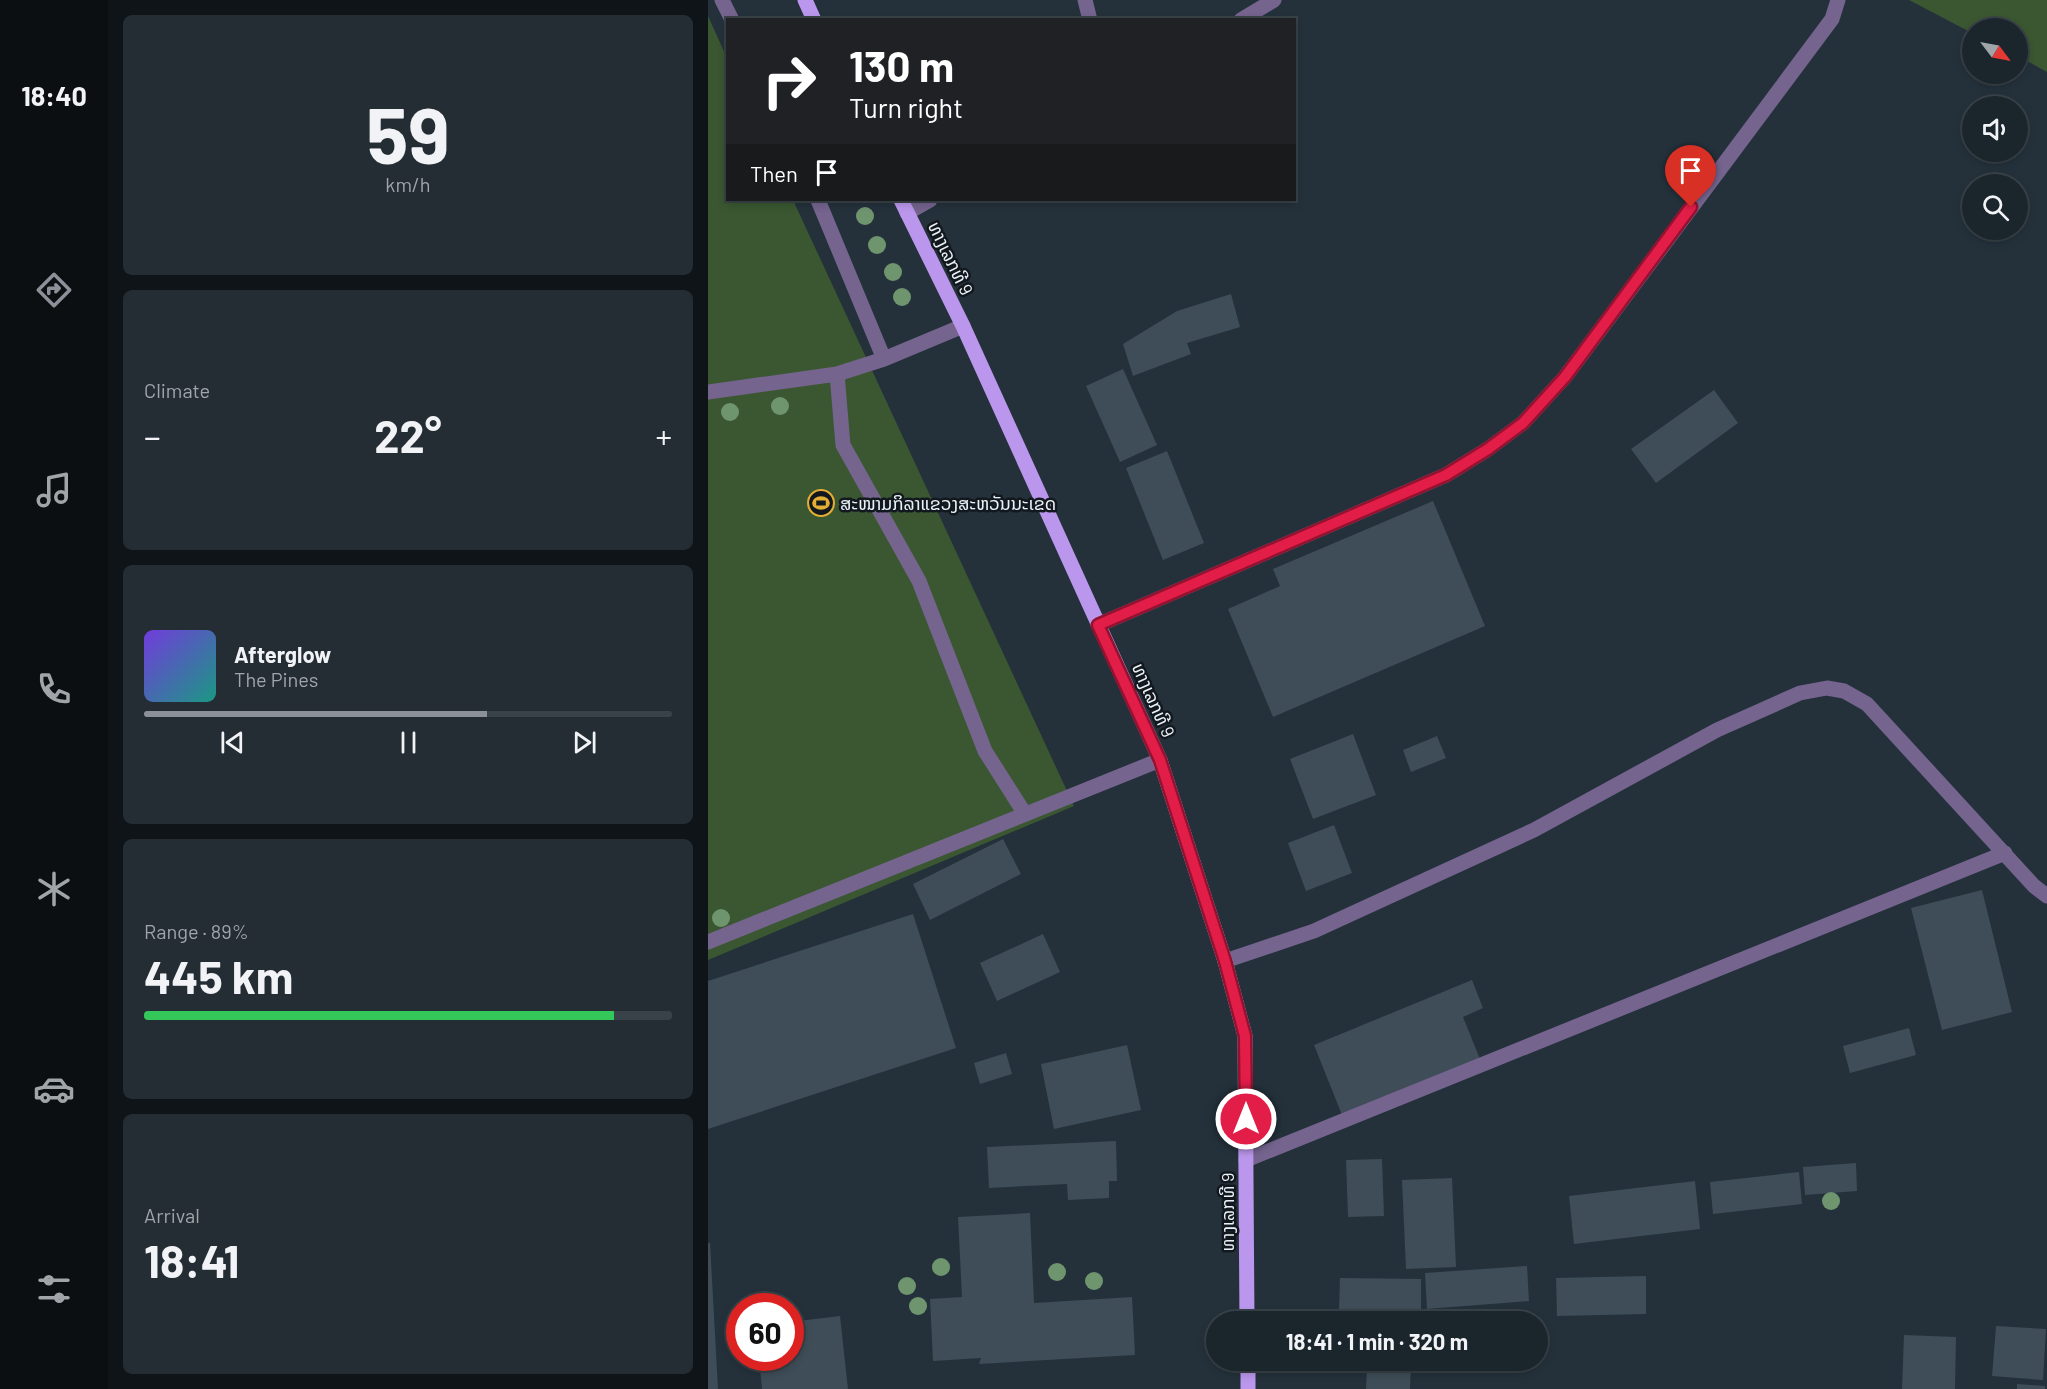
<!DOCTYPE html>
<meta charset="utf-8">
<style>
body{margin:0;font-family:Barlow,"Noto Sans Lao",sans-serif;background:#242d34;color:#f1f3f6;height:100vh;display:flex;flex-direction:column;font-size:22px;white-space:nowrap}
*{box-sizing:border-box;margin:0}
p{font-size:20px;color:#a0a5a9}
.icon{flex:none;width:33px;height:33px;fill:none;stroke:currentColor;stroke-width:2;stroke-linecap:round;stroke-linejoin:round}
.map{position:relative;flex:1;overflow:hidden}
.sheet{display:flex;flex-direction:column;gap:15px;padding:15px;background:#0f1418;width:600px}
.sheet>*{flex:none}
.top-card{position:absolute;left:18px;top:18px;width:570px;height:183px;border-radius:0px;box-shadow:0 3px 9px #0003,0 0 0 2px #394248;background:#202124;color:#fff;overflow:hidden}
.needle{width:39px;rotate:122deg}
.fabs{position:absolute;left:1254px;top:18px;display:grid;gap:12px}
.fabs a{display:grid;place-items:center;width:66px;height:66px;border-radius:50%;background:#1b252c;box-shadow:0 3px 9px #0003,0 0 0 2px #394248;font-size:30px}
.speed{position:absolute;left:18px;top:1293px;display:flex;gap:12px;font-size:30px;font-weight:700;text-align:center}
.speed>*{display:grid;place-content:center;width:78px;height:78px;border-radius:50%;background:#1b252c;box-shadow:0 3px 9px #0003,0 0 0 2px #394248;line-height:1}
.speed .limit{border:9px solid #d22;background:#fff;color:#111}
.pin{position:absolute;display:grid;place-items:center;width:51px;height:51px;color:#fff;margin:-62px -26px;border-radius:50% 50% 50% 0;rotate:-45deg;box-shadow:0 0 6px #0007}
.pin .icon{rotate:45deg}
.me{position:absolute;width:66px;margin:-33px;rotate:0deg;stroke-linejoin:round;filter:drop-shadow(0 0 4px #0008)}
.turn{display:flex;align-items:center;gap:21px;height:126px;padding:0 24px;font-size:27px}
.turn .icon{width:78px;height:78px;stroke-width:2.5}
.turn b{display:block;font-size:42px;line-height:51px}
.then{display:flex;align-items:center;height:57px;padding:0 24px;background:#0003;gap:12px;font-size:22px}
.big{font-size:45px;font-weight:700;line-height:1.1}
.sheet .card{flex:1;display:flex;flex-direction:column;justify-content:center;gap:9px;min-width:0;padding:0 21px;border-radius:9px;background:#242d34}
.sheet .dial{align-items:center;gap:0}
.dial b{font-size:78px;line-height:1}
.song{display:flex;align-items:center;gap:18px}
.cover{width:72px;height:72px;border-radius:9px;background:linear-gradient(135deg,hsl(260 70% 55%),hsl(170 70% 35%))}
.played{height:6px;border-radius:3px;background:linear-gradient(90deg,#8c9099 65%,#394248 65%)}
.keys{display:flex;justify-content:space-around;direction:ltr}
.heat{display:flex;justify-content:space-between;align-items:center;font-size:33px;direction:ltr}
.charge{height:9px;border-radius:4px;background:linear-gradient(90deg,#34c759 89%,#394248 0)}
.trip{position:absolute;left:498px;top:1311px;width:342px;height:60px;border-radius:30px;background:#1b252c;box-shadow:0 3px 9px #0003,0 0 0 2px #394248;font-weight:700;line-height:60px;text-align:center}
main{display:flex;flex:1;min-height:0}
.tab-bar{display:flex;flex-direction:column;width:108px;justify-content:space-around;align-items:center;background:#0b0f12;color:#a0a5a9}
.tab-bar .icon{width:42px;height:42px}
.tab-bar .active{color:#8c9099}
.tab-bar b{font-size:27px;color:#f1f3f6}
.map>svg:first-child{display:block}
</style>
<main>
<nav class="tab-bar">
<b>18:40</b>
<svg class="icon active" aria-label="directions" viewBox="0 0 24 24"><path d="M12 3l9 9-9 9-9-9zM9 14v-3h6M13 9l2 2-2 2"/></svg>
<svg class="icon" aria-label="music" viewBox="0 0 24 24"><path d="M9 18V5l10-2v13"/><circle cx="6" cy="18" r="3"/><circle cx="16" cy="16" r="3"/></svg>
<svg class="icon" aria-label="phone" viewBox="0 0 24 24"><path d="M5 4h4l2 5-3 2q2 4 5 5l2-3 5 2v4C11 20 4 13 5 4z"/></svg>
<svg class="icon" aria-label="climate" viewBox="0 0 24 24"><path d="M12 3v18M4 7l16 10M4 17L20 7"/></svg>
<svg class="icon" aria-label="car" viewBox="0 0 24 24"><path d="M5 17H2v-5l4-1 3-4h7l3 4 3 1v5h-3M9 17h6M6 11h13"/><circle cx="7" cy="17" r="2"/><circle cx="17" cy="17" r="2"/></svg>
<svg class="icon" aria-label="filters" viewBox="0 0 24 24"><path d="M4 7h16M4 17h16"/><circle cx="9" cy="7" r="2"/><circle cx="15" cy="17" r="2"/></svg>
</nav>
<section class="sheet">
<div class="card dial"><b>59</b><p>km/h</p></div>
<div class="card"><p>Climate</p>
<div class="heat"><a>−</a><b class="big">22°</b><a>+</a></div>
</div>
<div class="card">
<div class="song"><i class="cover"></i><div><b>Afterglow</b><p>The Pines</p></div></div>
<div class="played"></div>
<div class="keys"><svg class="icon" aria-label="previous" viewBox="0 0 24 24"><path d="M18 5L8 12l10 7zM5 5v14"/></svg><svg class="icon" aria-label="pause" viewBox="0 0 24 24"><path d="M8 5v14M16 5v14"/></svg><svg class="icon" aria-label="next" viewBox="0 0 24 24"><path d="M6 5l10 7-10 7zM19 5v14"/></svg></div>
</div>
<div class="card"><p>Range · 89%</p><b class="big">445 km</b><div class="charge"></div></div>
<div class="card"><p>Arrival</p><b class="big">18:41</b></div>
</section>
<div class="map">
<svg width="1339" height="1389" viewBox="0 0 1339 1389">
<rect width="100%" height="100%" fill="#24313b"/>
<!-- green -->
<path fill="#3a5731" d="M1201 0H1339V72L1310 56V28H1264V33Z
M0 16 19 58 20 200H85L366 806 0 960Z"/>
<!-- building -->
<path fill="#3e4d57" d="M523 294 532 327 479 343 483 354 425 376 415 344 469 311Z
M415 369 449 445 412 462 378 386Z
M1006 390 1030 423 948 483 923 449Z
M459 451 496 543 455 560 418 468Z
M725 501 777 626 565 717 520 609 572 586 565 569Z
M645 734 668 795 605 819 582 759Z
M729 736 738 758 703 772 695 750Z
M626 825 644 873 598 891 580 843Z
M295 839 313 874 222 920 205 884Z
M1274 890 1304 1012 1234 1030 1203 908Z
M205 914 248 1048 0 1129V981Z
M335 934 352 972 289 1001 272 963Z
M764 980 775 1008 755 1017 772 1059 634 1115 606 1045Z
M1201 1028 1208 1055 1142 1073 1135 1046Z
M419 1045 433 1110 346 1129 333 1064Z
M298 1053 304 1074 272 1084 266 1063Z
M408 1141 409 1181H401V1198L360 1200 359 1184 281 1188 279 1147Z
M674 1159 676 1216 640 1217 638 1160Z
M1148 1163 1149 1191 1097 1195 1095 1167Z
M1091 1172 1094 1204 1005 1214 1002 1182Z
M744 1178 748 1267 698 1269 694 1180Z
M987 1181 992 1229 866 1244 861 1196Z
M322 1213 326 1303 424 1297 427 1355 271 1364 273 1358 225 1361 222 1299 254 1297 250 1217Z
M0 1243H2L10 1389H0Z
M819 1266 821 1301 719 1309 717 1273Z
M938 1276V1314L849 1316 848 1278Z
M632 1278 713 1279V1311L631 1310Z
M132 1316 140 1389H54L51 1358H82V1322Z
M1288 1326 1338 1329 1335 1380 1284 1376Z
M1196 1335 1248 1337 1247 1389H1194Z
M671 1360H703L702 1389H658L659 1369 670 1370Z
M707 1360H723V1370H707Z
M1309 1384 1337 1386V1389H1309Z"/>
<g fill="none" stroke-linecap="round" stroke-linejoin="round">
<!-- service -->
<path stroke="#74648e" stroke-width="15" d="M14 0 24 20
M377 0 382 20
M533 20 566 0
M110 200 176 359
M199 213 222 200
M129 374 135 445 211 581 277 751 317 814
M0 392 129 374 176 359 255 326
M390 625 738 475 780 449 815 423 857 377 1124 19 1130 0
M0 942 452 760"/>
<!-- minor -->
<path stroke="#74648e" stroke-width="15" d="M517 961 606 931 826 830 1009 730 1092 693 1119 688 1136 691 1159 704 1326 886 1339 896
M538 1160 1297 853"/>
<!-- primary -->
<path stroke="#ba97ec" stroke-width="15" d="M97 0 106 20
M193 200 255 326 452 760 517 961 537 1036 539 1322
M540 1360V1389"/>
</g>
<!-- trees -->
<g fill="#6f956f">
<circle cx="157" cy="216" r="9"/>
<circle cx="169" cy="245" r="9"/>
<circle cx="185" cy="272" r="9"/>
<circle cx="194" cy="297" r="9"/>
<circle cx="72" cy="406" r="9"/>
<circle cx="22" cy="412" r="9"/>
<circle cx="13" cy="918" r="9"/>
<circle cx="1123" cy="1201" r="9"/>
<circle cx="233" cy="1267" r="9"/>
<circle cx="349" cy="1272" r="9"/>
<circle cx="386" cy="1281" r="9"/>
<circle cx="199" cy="1286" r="9"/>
<circle cx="210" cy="1306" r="9"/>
</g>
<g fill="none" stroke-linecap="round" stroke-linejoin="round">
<defs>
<path id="route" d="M538 1119 537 1036 517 961 452 760 390 625 738 475 780 449 815 423 857 377 983 207"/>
</defs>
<!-- route casing -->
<use href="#route" stroke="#92132f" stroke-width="15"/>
<!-- route -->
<use href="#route" stroke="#e11d48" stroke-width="10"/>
</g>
<!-- icons -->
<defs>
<symbol id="stadium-ring" viewBox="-11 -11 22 22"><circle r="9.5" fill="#12181d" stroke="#e4ad35" stroke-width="1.5"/><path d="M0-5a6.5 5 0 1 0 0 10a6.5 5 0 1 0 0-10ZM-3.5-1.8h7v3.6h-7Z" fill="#e4ad35"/></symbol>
</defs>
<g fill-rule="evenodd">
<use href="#stadium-ring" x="98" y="488" width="30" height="30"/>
</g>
<g text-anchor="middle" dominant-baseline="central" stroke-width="5" stroke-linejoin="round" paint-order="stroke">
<!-- street labels -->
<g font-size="18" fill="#e9f2f8" stroke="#12181d">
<text transform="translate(243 258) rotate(64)">ທາງເລກທີ 9</text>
<text transform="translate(446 700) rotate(66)">ທາງເລກທີ 9</text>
<text transform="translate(519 1212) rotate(-90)">ທາງເລກທີ 9</text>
</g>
<!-- poi labels -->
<g font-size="18" fill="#e9f2f8" stroke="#12181d" text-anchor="start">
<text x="132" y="503">ສະໜາມກິລາແຂວງສະຫວັນນະເຂດ</text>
</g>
</g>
</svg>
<div class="fabs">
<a><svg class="needle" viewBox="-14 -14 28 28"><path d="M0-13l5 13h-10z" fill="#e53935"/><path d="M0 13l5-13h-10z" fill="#a0a5a9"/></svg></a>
<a><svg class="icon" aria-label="sound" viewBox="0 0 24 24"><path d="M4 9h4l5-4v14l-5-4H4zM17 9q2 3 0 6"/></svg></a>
<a><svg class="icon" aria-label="search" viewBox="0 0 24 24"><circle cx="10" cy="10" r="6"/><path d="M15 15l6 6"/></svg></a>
</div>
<div class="speed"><div class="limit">60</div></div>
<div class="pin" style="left:983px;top:207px;background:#d93025"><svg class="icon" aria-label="arrive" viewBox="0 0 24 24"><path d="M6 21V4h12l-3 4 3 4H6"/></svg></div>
<svg class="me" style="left:538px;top:1119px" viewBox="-20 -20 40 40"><circle r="17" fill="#e11d48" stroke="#fff" stroke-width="3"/><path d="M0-11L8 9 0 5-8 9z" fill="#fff"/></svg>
<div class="trip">18:41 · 1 min · 320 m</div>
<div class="top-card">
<div class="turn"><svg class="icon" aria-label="right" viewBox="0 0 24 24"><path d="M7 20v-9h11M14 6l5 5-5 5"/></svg><div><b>130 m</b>Turn right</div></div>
<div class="then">Then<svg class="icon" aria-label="arrive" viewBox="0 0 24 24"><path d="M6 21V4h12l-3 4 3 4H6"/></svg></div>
</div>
</div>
</main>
